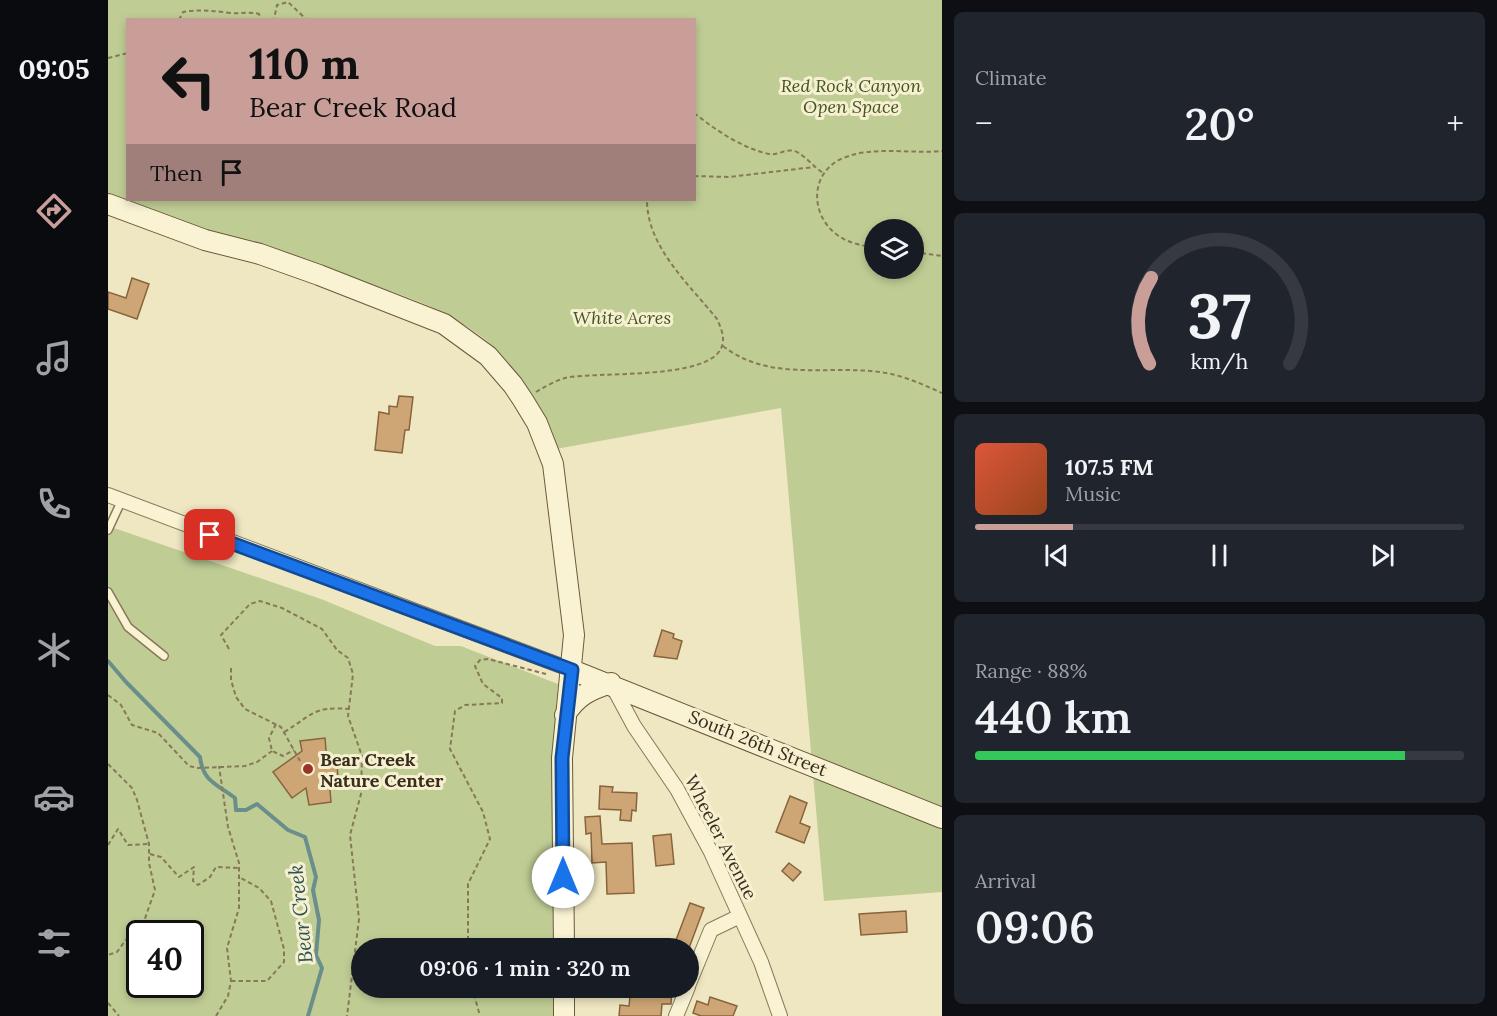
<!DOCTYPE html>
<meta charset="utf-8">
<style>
body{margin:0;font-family:Lora,serif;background:#20242c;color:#f1f3f6;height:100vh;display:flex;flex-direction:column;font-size:22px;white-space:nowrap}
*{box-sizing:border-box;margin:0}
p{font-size:20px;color:#9ea1a6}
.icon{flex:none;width:33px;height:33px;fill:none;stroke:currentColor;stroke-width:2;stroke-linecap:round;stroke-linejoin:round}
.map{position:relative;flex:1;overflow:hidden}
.sheet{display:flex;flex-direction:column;gap:12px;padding:12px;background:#0d0f14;width:555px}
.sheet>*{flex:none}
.hud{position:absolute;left:18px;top:18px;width:570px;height:183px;border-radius:0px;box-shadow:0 3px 9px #0003;background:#c99e99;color:#111;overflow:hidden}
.tools{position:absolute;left:756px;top:219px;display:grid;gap:12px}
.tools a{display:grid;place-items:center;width:60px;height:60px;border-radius:50%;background:#171b24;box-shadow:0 3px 9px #0003;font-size:30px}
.speed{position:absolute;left:18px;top:920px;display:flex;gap:12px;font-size:30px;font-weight:700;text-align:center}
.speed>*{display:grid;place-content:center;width:78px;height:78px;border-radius:50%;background:#171b24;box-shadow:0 3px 9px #0003;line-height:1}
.speed .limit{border:3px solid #111;border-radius:9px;background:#fff;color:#111}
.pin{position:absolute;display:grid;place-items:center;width:51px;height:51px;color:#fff;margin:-26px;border-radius:12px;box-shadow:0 3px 9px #0006}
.me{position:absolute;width:66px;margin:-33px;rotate:0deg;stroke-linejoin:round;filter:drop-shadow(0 0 4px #0008)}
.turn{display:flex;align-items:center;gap:21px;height:126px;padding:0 24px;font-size:27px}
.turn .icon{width:78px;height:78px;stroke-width:2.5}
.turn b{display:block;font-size:42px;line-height:51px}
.then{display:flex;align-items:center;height:57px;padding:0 24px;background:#0003;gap:12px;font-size:22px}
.big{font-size:45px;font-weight:600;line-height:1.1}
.sheet .widget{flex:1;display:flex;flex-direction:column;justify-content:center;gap:9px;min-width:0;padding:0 21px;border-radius:9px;background:#20242c}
.sheet .dial{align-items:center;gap:0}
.dial svg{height:156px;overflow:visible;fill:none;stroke:#363941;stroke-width:7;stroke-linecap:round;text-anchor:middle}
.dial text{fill:#f1f3f6;stroke:none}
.song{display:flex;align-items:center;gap:18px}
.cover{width:72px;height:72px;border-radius:9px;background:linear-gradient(135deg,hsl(10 70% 55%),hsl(20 70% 35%))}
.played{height:6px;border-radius:3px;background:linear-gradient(90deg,#c99e99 20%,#363941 20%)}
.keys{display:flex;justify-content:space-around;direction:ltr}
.heat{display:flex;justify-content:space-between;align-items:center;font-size:33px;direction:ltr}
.charge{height:9px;border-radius:4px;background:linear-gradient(90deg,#34c759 88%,#363941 0)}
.trip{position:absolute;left:243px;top:938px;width:348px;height:60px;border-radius:30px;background:#171b24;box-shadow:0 3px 9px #0003;font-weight:600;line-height:60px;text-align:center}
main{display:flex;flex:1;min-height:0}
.menu{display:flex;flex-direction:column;width:108px;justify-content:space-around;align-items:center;background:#090b0e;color:#9ea1a6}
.menu .icon{width:42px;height:42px}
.menu .selected{color:#c99e99}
.menu b{font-size:27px;color:#f1f3f6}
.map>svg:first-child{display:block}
</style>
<main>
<nav class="menu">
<b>09:05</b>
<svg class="icon selected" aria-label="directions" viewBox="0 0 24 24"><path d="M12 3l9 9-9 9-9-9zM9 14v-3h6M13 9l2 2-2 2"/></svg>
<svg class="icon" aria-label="music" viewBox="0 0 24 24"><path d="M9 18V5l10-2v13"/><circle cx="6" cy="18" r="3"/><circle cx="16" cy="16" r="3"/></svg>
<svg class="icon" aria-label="phone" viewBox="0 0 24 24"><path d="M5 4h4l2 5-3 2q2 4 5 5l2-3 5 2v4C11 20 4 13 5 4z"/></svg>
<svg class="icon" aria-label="climate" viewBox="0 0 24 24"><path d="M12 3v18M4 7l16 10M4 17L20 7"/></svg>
<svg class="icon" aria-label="car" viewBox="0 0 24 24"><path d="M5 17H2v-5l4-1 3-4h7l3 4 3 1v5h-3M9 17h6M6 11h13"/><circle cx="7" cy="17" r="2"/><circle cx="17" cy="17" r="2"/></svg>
<svg class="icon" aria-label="filters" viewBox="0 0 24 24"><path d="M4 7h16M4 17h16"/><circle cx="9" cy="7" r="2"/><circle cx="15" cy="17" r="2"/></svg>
</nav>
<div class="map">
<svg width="834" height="1016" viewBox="0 0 834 1016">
<rect width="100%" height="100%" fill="#efe7c1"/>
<!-- green -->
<path fill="#bfcd95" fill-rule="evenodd" d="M0 0H834V892L716 901 673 408 448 449C430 419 405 363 379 341 328 299 256 283 195 264 129 243 65 221 0 197ZM20 20H586V200H20ZM766 230H806V268H766Z
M0 526 213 599 327 646H353L450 684 444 758 445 948H254V987H446V1016H0ZM32 933H82V984H32Z"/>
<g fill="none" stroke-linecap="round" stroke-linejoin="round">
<!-- stream -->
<path stroke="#6a8f8b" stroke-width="4" d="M0 661 18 682 92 757C95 782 109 784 127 798L128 810H138L149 804 180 830 197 837 208 877 205 890 211 920 208 955 214 968 200 1016"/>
</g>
<!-- building -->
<path fill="#cea676" stroke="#88643d" stroke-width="1.5" d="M24 278 41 284 29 319 0 309V292L18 298Z
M291 396 305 397 301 430H297L294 453 267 450 271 412 281 414V406L289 407Z
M554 630 566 634 565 638 574 641 569 659 546 656Z
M217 738 219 763 229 762 230 778H221L223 802 201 805 198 788 184 798 165 772 194 751 192 741Z
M492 786 505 787 504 792 529 793 528 811 524 810 523 821 512 820 513 810 491 809Z
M682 796 699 803 692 823 702 827 696 843 668 832Z
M492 816 494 844 524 843 526 893 499 894 498 862 484 863 483 833 478 834 477 817Z
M563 834 566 864 548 866 545 836Z
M681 863 693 872 685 881 674 871Z
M582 903 596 908 581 948H565Z
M798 911 799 932 753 935 751 914Z
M523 987H564L563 1004H554L553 1016H511L512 1005 521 1006Z
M602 997 629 1006 625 1016H593L585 1013 589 1001 600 1005Z"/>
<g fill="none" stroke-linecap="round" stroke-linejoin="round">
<defs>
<path id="lane" d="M0 530 13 502
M0 592 20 627 56 656"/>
<path id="street" d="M0 495 464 670
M504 685 526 726 569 789 603 852 653 962 672 1016
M580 986 603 930 632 916
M568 1016 580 987"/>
<path id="secondary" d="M0 204 97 240 152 254 211 275 336 324 380 356 405 385 415 400 429 423 445 464 466 635 454 758 456 948
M464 670 834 818
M457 715C469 696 481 690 503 683
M456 987V1016"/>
</defs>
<!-- lane casing -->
<use href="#lane" stroke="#887858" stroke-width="10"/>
<!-- street casing -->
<use href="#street" stroke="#887858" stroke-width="16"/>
<!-- secondary casing -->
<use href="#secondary" stroke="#6a593b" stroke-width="22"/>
<!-- path -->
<path stroke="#887858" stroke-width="2" stroke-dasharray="4.5 3" stroke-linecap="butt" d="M71 20 75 12C92 9 106 11 123 13 133 14 140 11 151 14L153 20
M163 20 166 19 169 5 180 2 199 20
M0 58 20 53
M586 113C609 131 634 148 661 154 671 156 678 147 689 152 698 157 706 167 715 173
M586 176 621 177 706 167
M766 248C753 245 739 243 728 234 700 212 703 169 738 157 767 146 803 154 834 151
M806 252 834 256
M615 346C661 382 718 365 772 372 794 375 814 384 834 393
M428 392C436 387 447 381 457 378 488 371 603 381 614 346 617 337 613 328 609 319 581 284 539 247 539 200
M121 649 113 635 142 604 152 601 174 608 214 629 229 650 240 658 245 674 240 716 254 756 253 794 242 835 251 919 239 1016
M123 668V680L128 697 137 709 173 727 192 761
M0 695 13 705 24 725 50 733 81 766 90 768 137 766 149 762 164 751
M168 724 161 738 164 751 175 756 186 750
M176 732C205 715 204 706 241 709
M0 764 24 788 29 800 41 844V863L47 890 35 924 17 941 9 952 0 955
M0 845 10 829 20 845 41 844
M42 854 53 857 71 877 86 867 85 881 90 885 102 877 108 867 131 868
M360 948V884L382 839 375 812 342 749 347 711 357 705 394 703V698L375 684 367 666 372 660 380 659 438 674
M123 981H159L176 962V949L163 901 151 888 131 877
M364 987 372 1016
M0 1003 11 1016
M108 1016 120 996 123 981 119 948 131 908V863L120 827 111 766"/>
<!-- lane -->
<use href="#lane" stroke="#f9f3d4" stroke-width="7"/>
<!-- street -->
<use href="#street" stroke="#f9f3d4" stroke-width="14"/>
<!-- secondary -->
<use href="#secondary" stroke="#f9f3d4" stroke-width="20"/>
</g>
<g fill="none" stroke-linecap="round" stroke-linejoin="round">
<defs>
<path id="route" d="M102 535 464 670 454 758 455 877"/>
</defs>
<!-- route casing -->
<use href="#route" stroke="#114b97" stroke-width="15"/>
<!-- route -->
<use href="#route" stroke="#1a73e8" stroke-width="10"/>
</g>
<!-- markers -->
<circle fill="#993527" stroke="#f6f0d0" stroke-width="2" cx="200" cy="769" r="6"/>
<g text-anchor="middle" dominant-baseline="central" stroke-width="6" stroke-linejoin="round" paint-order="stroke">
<!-- park labels -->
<g font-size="18" font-style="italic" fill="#425523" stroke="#f6f0d0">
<text x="743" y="85">Red Rock Canyon<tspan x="743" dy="21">Open Space</tspan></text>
<text x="514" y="317">White Acres</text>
</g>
<!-- street labels -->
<g font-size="18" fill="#382d1d" stroke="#f6f0d0">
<text transform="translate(650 743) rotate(22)">South 26th Street</text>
<text transform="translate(613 837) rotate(63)">Wheeler Avenue</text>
</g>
<!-- poi labels -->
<g font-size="18" font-weight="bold" fill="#382d1d" stroke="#f6f0d0" text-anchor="start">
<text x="212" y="759">Bear Creek<tspan x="212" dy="21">Nature Center</tspan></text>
</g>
<!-- water labels -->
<g font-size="20" font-style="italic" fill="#2c5558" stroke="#f6f0d0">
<text transform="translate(192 914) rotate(-96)">Bear Creek</text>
</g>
</g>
</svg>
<div class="tools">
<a><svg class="icon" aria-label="layers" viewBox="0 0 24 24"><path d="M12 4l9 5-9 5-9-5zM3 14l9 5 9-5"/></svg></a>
</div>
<div class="speed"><div class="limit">40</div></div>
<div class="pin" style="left:102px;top:535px;background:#d93025"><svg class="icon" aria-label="arrive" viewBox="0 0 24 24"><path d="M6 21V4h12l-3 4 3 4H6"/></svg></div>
<svg class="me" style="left:455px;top:877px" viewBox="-20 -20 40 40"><circle r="19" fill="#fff"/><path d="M0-13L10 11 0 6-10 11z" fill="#1a73e8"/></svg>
<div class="trip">09:06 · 1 min · 320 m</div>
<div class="hud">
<div class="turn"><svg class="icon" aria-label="left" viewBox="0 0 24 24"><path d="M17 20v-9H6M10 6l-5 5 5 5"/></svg><div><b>110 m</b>Bear Creek Road</div></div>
<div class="then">Then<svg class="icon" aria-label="arrive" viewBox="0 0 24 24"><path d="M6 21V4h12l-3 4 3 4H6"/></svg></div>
</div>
</div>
<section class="sheet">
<div class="widget"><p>Climate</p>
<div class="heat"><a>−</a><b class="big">20°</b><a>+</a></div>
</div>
<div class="widget dial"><svg viewBox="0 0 100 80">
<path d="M14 69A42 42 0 1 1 86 69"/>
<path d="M14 69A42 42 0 0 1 15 25" stroke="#c99e99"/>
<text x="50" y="56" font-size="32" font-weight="700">37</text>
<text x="50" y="72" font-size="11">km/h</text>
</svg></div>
<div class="widget">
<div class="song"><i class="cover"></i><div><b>107.5 FM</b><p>Music</p></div></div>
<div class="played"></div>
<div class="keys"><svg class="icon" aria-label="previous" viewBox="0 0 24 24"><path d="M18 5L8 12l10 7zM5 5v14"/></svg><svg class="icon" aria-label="pause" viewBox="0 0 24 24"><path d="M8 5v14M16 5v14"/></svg><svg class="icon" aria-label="next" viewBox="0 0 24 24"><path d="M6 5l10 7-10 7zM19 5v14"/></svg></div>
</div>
<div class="widget"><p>Range · 88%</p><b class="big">440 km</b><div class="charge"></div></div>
<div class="widget"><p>Arrival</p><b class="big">09:06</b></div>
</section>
</main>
